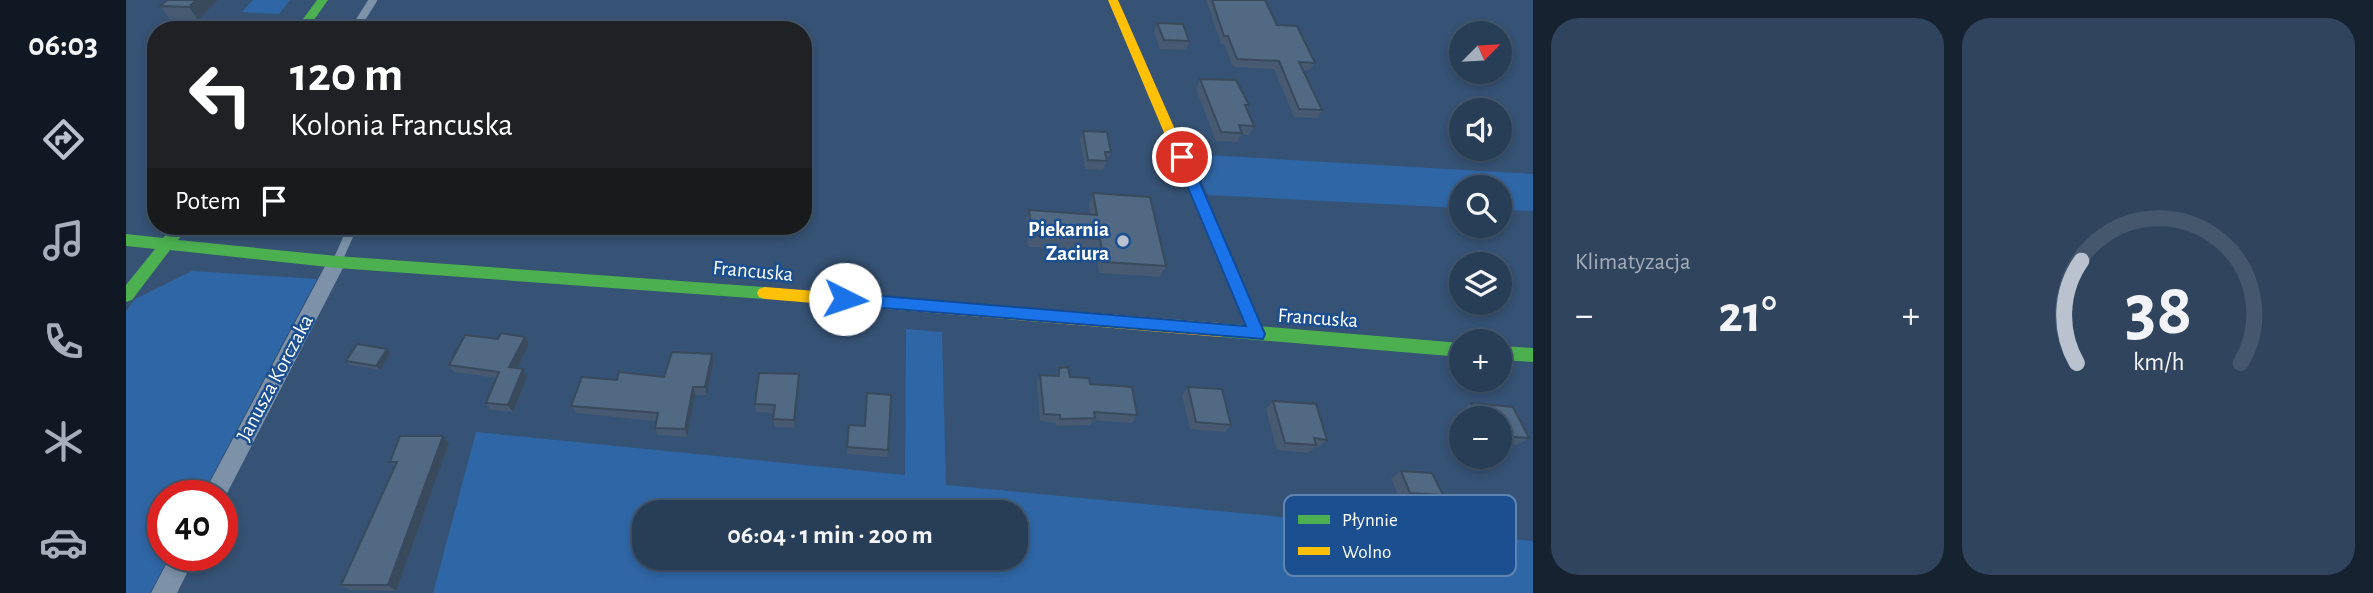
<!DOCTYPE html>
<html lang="pl">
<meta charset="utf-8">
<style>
body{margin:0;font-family:"Alegreya Sans",sans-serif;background:#30455d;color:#f1f3f6;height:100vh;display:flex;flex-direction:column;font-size:26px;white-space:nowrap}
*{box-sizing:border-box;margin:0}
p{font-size:23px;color:#a5aeba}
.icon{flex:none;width:38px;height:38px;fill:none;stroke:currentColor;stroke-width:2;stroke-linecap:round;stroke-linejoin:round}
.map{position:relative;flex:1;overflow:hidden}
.drawer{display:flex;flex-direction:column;gap:18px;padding:18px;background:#162230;width:840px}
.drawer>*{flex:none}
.banner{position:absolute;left:21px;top:21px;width:665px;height:214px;border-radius:28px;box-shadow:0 4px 10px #0003,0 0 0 2px #44576d;background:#202124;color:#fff;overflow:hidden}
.needle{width:46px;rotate:66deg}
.buttons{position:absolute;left:1323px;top:21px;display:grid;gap:14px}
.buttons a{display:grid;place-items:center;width:63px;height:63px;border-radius:50%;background:#283e57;box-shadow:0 4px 10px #0003,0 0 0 2px #44576d;font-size:35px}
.speed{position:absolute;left:21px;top:480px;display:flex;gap:14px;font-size:35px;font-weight:700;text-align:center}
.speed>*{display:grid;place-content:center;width:91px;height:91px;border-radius:50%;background:#283e57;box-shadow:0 4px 10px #0003,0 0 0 2px #44576d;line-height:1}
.speed .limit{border:10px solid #d22;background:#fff;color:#111}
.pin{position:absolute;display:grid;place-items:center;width:60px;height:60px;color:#fff;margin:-30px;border:4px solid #fff;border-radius:50%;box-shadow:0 2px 7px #0007}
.me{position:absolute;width:77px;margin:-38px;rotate:94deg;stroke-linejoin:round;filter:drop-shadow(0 0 5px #0008)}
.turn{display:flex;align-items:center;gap:24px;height:147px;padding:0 28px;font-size:32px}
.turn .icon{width:91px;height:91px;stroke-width:2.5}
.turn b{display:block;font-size:49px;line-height:60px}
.then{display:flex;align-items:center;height:66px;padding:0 28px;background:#0003;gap:14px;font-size:26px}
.big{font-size:52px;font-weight:600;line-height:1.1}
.drawer .card{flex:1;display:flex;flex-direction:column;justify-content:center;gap:10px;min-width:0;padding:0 24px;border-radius:28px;background:#30455d}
.drawer .dial{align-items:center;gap:0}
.dial svg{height:182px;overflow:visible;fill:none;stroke:#44576d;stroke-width:7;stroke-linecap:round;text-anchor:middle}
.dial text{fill:#f1f3f6;stroke:none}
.heat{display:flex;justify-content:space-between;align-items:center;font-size:38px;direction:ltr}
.drawer .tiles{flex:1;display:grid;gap:18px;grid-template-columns:repeat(2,1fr)}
.trip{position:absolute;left:506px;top:500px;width:396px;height:70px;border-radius:28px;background:#283e57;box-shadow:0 4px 10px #0003,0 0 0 2px #44576d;font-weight:600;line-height:70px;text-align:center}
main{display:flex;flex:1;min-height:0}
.tabs{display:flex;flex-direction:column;width:126px;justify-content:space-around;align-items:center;background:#101923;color:#a5aeba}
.tabs .icon{width:49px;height:49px}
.tabs .current{color:#b9c2ce}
.tabs b{font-size:32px;color:#f1f3f6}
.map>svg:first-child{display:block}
</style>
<main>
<nav class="tabs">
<b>06:03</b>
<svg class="icon current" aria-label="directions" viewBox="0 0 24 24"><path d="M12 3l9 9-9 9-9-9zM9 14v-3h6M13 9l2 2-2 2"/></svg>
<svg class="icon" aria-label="music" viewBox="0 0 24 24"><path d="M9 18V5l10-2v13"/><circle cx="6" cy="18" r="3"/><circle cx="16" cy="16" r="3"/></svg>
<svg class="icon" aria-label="phone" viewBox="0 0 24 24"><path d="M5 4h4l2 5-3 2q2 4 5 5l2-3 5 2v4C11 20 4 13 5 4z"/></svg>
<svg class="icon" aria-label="climate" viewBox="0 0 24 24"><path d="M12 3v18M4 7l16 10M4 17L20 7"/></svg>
<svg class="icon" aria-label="car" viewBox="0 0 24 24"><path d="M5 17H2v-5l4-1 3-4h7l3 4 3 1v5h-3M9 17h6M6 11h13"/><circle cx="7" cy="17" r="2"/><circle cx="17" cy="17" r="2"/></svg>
</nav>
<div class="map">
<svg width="1407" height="593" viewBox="0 0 1407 593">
<rect width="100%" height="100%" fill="#365274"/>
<!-- green -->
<path fill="#2f66a5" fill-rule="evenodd" d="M127 0H164L153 14 116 12Z
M1062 154 1407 174V211L1374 210V187H1335V208L1082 195Z
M66 271 191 279 76 495H37V555H44L24 593H0V311L9 299Z
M780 329 816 332 820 485 1407 541V593H307L350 432 779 475ZM518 513H889V558H518Z"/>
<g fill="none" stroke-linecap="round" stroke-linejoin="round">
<!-- lane-far1 -->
<path stroke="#7d92a8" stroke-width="8" d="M228 30 247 0"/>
<!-- lane -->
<path stroke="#7d92a8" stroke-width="9" d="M211 262 227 226"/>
<!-- street -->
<path fill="#7d92a8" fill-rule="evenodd" d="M211 255 220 262 96 503V495H77L204 257Z
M45 555H70L51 593H25Z"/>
<!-- fast -->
<path fill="#4caf50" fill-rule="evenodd" d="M191 0H202L181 30H169Z
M47 226H62L52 240 211 256 639 287 645 289 647 293 645 297 639 299 211 268 44 250 6 300 0 302V285L29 249 0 246V234L37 238Z
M1095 323 1335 343V357L1095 337 1089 335 1087 330 1089 325Z
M1374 346 1407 348V362L1374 360Z"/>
<!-- slow -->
<path fill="#ffc107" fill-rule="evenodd" d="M982 0H992L1139 334 1137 339H1125L1123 334Z
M639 287 1095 323 1101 325 1103 330 1101 335 1095 337 639 299 633 297 631 293 633 289Z"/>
</g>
<!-- wall -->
<path fill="#475a72" d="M41 0H92L72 20 44 19 34 6Z
M1080 0H1139L1151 25 1189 63 1184 70H1177L1196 110 1191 118 1168 117 1148 69 1107 67 1098 44H1095Z
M1031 23 1063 41 1060 50 1034 49 1028 32Z
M1074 79 1123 105 1121 109 1128 126 1123 135 1115 134 1111 142 1090 141 1070 89Z
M957 131 985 152 977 170 959 169 954 140Z
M967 193 1040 266 1034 277 973 273 970 250 902 247 900 222 903 210 964 215 963 205Z
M399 337 403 344 391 368 401 376 387 412 365 410 360 403 371 378 328 372 323 365 372 339Z
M264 353 254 370 224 365 220 361Z
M587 363 581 395H569L561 437 532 435 529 428 530 421 450 413 445 406 491 380 538 377Z
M933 368 944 377 964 384 1011 415 1006 423 967 420 964 425 930 426V423L914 421 911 383 914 375 930 376Z
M673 382 669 428 648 427V413L630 412 629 404Z
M1062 387 1105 425 1099 432 1064 429 1056 395Z
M1147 401 1201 440 1193 447H1189L1182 453 1151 450 1140 409Z
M1345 403 1387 407 1403 438 1391 445 1374 444V418H1338L1335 411Z
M723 425 762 450 761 457 721 454Z
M323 443 270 591 224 590 215 585 269 466 264 462Z
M1275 471 1317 495 1306 502 1274 500 1265 478Z"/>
<!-- shaded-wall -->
<path fill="#394a5c" d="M70 0H92L72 20 63 7Z
M399 337 403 344 388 374 383 367Z
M261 349 264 353 254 370 250 366Z
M586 354 587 363 581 395 579 387Z
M397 369 401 376 387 412 382 405Z
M673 374V382L669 428 668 420Z
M567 387 569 395 561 437 559 429Z
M317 436 323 443 270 591 262 585Z"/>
<!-- building -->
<path fill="#526984" stroke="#394a5c" stroke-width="2" d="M41 0H70L63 7 34 6Z
M1086 0H1139L1151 25 1171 26 1189 63 1173 62 1196 110 1173 109 1153 61 1111 59 1102 36H1098Z
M1031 23 1057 24 1063 41 1038 40Z
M1074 79 1110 80 1123 105H1119L1128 126 1113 125 1116 133 1095 132Z
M957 131 981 132 985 152H979L981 161 962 160Z
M967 193 1024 197 1040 266 978 262 974 239 906 235 903 210 971 215Z
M375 333 399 337 383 367 397 369 382 405 360 403 373 372 323 365 339 335 372 339Z
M231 344 261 349 250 366 220 361Z
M546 352 586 354 579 387H567L559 429 529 428 532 413 445 406 456 377 491 380 493 372 538 377Z
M942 367 944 377 963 378 964 384 1006 387 1011 415 968 412 969 418 934 419V415L918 414 914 375 933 376V368Z
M633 373 673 374 668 420 647 419 649 405 629 404Z
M1062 387 1096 389 1105 425 1070 422Z
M741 393 765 395 762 450 721 447 723 425 739 426Z
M1147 401 1190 404 1201 440 1188 438 1190 445 1159 443Z
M1345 403 1387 407 1403 438 1374 436V418H1353Z
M274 436H317L262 585H215L271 462H264Z
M1275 471 1306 473 1317 495 1284 493Z"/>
<!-- route -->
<path fill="#1a73e8" stroke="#114b97" stroke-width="2" d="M1056 152 1063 157 1139 334 1137 339 719 305 711 299 719 293 1120 326 1049 157Z"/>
<!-- markers -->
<circle fill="#b9c2ce" stroke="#1b4f8f" stroke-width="2.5" cx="997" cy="241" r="7"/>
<g text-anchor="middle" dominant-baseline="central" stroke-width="5" stroke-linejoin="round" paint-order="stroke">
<!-- poi labels -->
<g font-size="21" font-weight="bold" fill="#fff" stroke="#1b4f8f" text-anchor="end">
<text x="983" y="229">Piekarnia<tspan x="983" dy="24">Zaciura</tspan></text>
</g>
<!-- street labels -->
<g font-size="21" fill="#fff" stroke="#1b4f8f">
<text transform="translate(627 271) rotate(5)">Francuska</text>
<text transform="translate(1192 318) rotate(4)">Francuska</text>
<text transform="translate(149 378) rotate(-62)">Janusza Korczaka</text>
</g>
</g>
<!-- legend -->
<rect x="1158" y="495" width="232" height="81" rx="10" fill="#1b4f8f" stroke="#5f84b1" stroke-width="2"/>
<rect x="1172" y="515" width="32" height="9" fill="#4caf50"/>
<rect x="1172" y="547" width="32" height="8" fill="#ffc107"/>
<g font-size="19" fill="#fff">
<text x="1216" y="526">Płynnie</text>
<text x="1216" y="558">Wolno</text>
</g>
</svg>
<div class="buttons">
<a><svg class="needle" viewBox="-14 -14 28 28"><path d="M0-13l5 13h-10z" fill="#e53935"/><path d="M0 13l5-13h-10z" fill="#a5aeba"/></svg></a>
<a><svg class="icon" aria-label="sound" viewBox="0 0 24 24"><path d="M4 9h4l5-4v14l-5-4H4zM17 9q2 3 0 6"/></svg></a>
<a><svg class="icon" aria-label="search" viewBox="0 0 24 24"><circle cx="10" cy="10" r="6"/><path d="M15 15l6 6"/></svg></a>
<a><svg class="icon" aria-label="layers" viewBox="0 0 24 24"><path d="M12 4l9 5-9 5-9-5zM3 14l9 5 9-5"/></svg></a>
<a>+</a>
<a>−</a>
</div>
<div class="speed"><div class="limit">40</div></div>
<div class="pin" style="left:1056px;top:157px;background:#d93025"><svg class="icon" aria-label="arrive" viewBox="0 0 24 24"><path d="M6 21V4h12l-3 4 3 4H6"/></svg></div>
<svg class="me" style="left:719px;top:299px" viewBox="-20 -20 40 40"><circle r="19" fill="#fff"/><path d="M0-13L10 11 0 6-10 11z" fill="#1a73e8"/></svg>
<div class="trip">06:04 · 1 min · 200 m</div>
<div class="banner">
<div class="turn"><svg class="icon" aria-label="left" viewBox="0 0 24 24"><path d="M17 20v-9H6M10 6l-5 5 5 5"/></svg><div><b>120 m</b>Kolonia Francuska</div></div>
<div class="then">Potem<svg class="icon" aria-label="arrive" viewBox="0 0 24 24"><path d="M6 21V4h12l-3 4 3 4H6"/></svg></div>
</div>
</div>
<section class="drawer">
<div class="tiles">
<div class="card"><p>Klimatyzacja</p>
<div class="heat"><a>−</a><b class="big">21°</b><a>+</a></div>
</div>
<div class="card dial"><svg viewBox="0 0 100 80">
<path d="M14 69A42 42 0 1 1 86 69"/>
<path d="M14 69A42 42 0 0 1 16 24" stroke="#b9c2ce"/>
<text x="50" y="56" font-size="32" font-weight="700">38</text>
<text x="50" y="72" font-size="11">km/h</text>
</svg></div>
</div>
</section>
</main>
